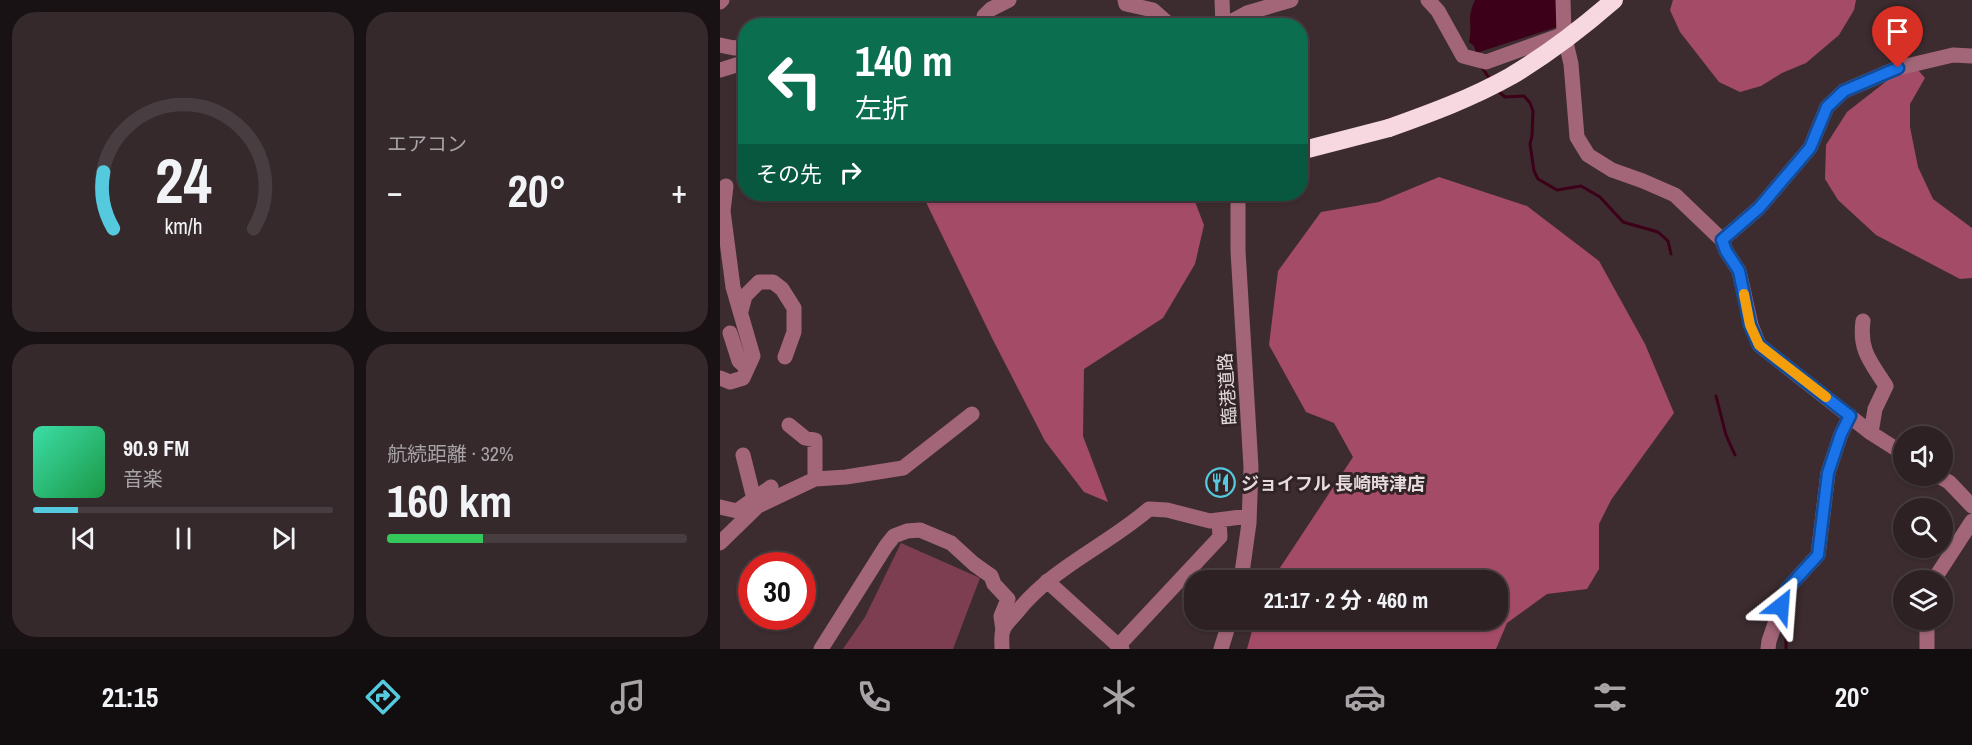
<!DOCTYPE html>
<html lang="ja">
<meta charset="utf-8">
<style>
body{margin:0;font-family:"Archivo Narrow","Noto Sans JP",sans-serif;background:#35292c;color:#f1f3f6;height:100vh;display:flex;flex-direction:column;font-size:22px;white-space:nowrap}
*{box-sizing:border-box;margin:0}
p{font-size:20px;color:#a7a3a6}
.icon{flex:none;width:33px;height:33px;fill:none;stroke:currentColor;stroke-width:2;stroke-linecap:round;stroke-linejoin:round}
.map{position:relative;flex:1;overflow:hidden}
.drawer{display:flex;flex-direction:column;gap:12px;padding:12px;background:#191214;width:720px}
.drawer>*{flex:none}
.banner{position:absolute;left:18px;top:18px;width:570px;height:183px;border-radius:24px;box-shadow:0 2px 4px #0004,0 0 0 2px #483e41;background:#0b6e4f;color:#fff;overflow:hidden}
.tools{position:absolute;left:1173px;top:426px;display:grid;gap:12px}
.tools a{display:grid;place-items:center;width:60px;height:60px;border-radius:50%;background:#2d2124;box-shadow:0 2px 4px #0004,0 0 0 2px #483e41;font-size:30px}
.speed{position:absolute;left:18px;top:552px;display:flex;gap:12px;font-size:30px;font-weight:700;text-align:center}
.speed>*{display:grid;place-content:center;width:78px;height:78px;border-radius:50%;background:#2d2124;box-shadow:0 2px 4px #0004,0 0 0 2px #483e41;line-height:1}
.speed .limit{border:9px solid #d22;background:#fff;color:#111}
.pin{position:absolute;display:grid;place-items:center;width:51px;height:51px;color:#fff;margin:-62px -26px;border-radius:50% 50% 50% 0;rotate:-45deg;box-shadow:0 0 6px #0007}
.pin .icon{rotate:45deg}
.me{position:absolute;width:66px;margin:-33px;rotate:28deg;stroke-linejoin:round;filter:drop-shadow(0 0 4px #0008)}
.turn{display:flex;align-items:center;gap:21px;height:126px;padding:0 18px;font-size:27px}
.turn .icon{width:78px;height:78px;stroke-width:2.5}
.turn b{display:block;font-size:42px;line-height:51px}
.then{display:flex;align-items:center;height:57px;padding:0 18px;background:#0003;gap:12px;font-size:22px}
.big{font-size:45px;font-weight:700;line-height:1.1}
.drawer .card{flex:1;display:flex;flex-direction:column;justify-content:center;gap:9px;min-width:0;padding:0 21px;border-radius:24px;background:#35292c}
.drawer .dial{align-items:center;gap:0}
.dial svg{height:156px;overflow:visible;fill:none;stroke:#483e41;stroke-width:7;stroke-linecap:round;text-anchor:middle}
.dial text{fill:#f1f3f6;stroke:none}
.song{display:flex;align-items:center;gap:18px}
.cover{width:72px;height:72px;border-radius:9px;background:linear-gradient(135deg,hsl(160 70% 55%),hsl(140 70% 35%))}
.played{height:6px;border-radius:3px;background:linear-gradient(90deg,#55cadf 15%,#483e41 15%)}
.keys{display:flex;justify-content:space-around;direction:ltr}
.heat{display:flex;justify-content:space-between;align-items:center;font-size:33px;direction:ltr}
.charge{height:9px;border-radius:4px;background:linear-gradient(90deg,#34c759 32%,#483e41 0)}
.drawer .tiles{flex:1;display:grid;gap:12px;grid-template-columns:repeat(2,1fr)}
.trip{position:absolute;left:464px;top:570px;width:324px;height:60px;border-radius:24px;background:#2d2124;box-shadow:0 2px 4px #0004,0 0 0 2px #483e41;font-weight:700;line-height:60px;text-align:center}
.tab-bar{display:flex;height:96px;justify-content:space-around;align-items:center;background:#120d0e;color:#a7a3a6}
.tab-bar .icon{width:42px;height:42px}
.tab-bar .current{color:#55cadf}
.tab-bar b{font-size:27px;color:#f1f3f6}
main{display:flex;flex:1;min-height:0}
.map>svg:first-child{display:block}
</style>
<main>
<section class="drawer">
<div class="tiles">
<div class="card dial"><svg viewBox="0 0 100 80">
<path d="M14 69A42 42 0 1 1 86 69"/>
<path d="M14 69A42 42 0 0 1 9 40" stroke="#55cadf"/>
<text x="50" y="56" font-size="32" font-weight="700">24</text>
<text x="50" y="72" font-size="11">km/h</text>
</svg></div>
<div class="card"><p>エアコン</p>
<div class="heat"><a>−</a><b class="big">20°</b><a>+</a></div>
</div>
<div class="card">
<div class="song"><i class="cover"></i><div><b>90.9 FM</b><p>音楽</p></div></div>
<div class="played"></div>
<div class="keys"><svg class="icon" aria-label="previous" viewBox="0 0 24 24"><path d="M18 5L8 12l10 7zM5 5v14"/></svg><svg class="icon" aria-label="pause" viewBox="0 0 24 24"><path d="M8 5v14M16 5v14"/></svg><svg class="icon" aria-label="next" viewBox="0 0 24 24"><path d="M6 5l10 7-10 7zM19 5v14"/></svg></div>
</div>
<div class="card"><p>航続距離 · 32%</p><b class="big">160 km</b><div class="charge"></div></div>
</div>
</section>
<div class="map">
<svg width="1252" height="649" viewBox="0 0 1252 649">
<rect width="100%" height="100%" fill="#3c2c30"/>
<!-- green -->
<path fill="#7e3e52" d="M181 543 260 578 233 649H123L145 617Z"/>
<!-- forest -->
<path fill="#a44b68" d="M953 0H1136L1134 10 1119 35 1086 63 1062 73 1041 86 1020 92 999 82 960 32 950 10Z
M1191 62 1205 78 1190 104V127L1198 167 1213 199 1252 228V278L1240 279 1156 235 1118 200 1105 179 1106 145 1127 112Z
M719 177 807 206 879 261 925 344 954 413 891 500 879 524V569L867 589 827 594 787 623 776 649H527L535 620H777V580H552L633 457 614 423 586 412 549 345 558 271 601 212 659 202Z
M202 194H472L484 225 475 264 443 318 364 369 363 436 388 502 364 492 325 441 272 338Z"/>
<!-- water -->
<path fill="#3c0019" d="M755 0H838L837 27 756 53 754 46 749 42C753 24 746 19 755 0Z"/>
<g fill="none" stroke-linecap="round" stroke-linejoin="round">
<!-- stream -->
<path stroke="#3c0019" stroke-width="3" d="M761 66 771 81
M778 91 785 97 804 96 810 103 813 111 812 136 810 144 814 171 818 179 837 190 861 186 880 197 903 222 938 232 948 241 951 254
M996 396 1006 435 1015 455
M1066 649V610"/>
<!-- minor -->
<path stroke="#a36678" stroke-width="15" d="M405 0 406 4 433 10 451 26
M502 0 503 26
M708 0 718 11 743 56 766 62 844 34
M843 0 844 34 851 64 857 137 868 155 892 170 923 181 955 195 1002 240 1006 251 1019 271 1031 325 1039 345 1151 433 1184 454
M0 2 2 0
M264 16 271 9 289 0
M515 26 514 20 527 13 571 0
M0 45 14 48 26 46
M0 70 26 62
M518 194V251L531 467 529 523 521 580
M1002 240 1039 208 1090 148 1107 107 1124 91 1178 68 1233 55 1252 56
M21 311 25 296 39 282H53L62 289 74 308V332L65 357
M1143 321C1139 351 1151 362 1166 386L1155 409 1151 433
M10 333 19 361 27 368
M0 378 10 382 23 378 33 356 13 287 3 211 6 186
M1218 476 1229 482 1252 506
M95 479 126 477 183 468 252 414
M34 499 51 487
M0 507 17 511 34 499 23 455
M0 543 38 506 95 479V440L85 438 69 425
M1216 580 1217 575 1252 521
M327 581 402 649
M398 646 500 537 499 520
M101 649 166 546 174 536 187 531 200 530 231 543 254 564 271 576 274 584 288 599 281 616 283 631
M282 649C282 644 281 635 283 630 285 624 293 617 297 612 333 567 386 546 429 509L447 510 490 521 529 516
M501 649 510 620
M1048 649 1049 641 1067 589 1098 555 1108 473 1121 434 1130 416
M1207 649V620"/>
<!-- highway -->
<path stroke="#f7d8e0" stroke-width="18" d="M580 151 669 128"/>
<!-- highway-bridge -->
<path stroke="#f7d8e0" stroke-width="18" d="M669 128C711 113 752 98 791 76 828 54 862 28 894 0"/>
</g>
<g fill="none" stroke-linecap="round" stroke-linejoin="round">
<defs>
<path id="route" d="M1061 606 1067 589 1098 555 1108 473 1121 434 1130 416 1039 345 1030 325 1019 271 1006 251 1002 240 1039 208 1090 148 1107 107 1124 91 1178 68"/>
</defs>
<!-- route casing -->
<use href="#route" stroke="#114b97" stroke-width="15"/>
<!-- route -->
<use href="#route" stroke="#1a73e8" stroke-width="10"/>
<!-- slow -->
<path stroke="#f59e0b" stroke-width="10" d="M1024 294 1030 325 1039 345 1106 397"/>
</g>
<!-- icons -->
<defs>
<symbol id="restaurant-ring" viewBox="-11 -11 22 22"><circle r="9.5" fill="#322327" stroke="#55cadf" stroke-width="1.5"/><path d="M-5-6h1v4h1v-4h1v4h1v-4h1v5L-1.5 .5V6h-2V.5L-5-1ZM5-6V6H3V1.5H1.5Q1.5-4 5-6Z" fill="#55cadf"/></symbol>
</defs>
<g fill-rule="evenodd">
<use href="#restaurant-ring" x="484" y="466" width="33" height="33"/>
</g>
<g text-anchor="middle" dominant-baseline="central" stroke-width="6" stroke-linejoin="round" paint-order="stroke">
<!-- street labels -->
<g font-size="18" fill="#e6dcde" stroke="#322327">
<text transform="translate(507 389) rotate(-94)">臨港道路</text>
</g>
<!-- poi labels -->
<g font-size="18" font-weight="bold" fill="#e6dcde" stroke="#322327" text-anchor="start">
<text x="521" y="483">ジョイフル 長崎時津店</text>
</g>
</g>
</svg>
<div class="tools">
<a><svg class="icon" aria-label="sound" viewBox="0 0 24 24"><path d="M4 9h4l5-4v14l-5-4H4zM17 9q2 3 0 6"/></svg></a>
<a><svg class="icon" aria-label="search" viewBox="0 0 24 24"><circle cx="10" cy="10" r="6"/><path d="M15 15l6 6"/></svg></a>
<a><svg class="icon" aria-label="layers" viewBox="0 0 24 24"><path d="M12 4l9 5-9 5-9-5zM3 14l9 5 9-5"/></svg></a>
</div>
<div class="speed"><div class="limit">30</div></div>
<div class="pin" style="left:1178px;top:68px;background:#d93025"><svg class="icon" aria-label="arrive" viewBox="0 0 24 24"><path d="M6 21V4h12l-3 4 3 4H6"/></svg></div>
<svg class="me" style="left:1061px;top:606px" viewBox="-20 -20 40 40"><path d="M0-17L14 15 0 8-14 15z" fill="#1a73e8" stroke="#fff" stroke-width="4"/></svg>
<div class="trip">21:17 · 2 分 · 460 m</div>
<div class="banner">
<div class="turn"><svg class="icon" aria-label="left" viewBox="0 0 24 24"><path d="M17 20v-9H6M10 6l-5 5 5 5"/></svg><div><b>140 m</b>左折</div></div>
<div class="then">その先<svg class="icon" aria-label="right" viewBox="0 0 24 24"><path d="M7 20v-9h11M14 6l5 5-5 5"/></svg></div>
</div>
</div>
</main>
<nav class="tab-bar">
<b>21:15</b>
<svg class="icon current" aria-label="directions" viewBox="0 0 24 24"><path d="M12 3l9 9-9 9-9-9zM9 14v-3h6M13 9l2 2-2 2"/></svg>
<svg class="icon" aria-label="music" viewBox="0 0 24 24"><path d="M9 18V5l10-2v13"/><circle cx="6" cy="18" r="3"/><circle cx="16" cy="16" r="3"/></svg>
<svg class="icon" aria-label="phone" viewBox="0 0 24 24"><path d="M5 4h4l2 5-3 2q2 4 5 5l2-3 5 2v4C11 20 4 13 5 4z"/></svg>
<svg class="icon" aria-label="climate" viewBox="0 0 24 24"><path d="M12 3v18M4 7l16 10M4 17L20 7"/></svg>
<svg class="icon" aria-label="car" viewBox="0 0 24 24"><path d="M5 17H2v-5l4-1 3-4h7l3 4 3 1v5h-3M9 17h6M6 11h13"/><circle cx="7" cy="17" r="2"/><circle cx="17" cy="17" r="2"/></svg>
<svg class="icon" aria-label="filters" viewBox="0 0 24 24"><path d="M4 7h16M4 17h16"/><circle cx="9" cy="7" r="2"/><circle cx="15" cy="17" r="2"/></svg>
<b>20°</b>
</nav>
